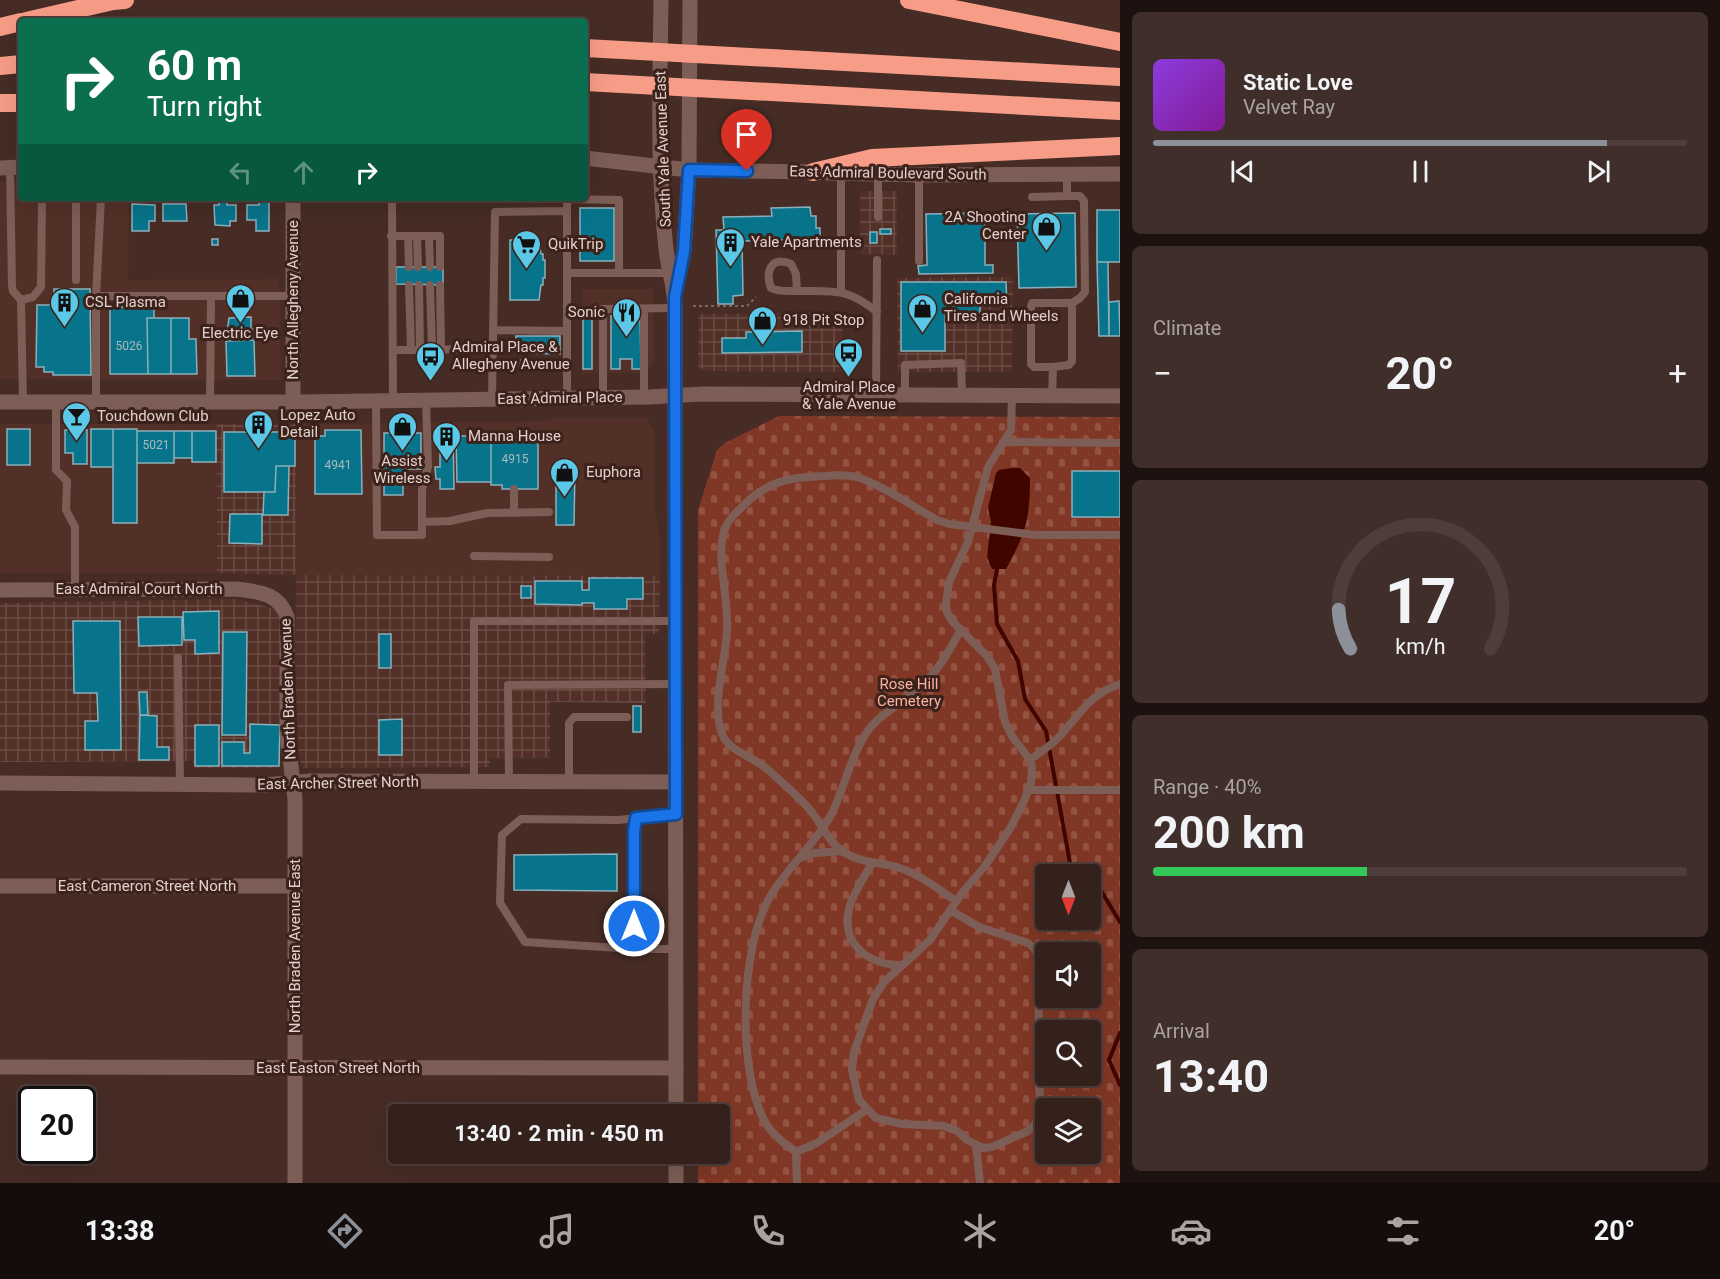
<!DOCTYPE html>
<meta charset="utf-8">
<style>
body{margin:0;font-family:Roboto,sans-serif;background:#3f2e29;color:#f1f3f6;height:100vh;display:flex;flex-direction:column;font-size:22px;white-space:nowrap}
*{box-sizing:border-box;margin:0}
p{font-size:20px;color:#a9a3a3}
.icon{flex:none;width:33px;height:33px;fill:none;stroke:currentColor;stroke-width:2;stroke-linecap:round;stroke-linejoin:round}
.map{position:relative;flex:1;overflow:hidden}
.panel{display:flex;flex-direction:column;gap:12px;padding:12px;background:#1d120f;width:600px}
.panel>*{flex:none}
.top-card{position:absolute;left:18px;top:18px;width:570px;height:183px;border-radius:6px;box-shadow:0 6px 24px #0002,0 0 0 2px #4e3e3b;background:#0b6e4f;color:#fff;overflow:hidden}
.needle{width:39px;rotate:180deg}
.buttons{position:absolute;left:1035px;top:864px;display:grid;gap:12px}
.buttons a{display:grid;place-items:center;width:66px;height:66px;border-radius:6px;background:#34211c;box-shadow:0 6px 24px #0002,0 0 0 2px #4e3e3b;font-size:30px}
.speed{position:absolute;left:18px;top:1086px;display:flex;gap:12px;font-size:30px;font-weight:700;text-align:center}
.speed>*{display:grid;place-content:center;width:78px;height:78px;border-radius:50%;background:#34211c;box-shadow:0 6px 24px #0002,0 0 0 2px #4e3e3b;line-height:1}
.speed .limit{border:3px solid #111;border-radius:9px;background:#fff;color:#111}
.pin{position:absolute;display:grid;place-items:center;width:51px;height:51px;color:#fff;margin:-62px -26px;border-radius:50% 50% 50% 0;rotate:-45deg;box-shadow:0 0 6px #0007}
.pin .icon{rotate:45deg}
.me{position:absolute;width:66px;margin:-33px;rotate:0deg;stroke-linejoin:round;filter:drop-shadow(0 0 4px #0008)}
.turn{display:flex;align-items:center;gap:21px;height:126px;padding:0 30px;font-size:27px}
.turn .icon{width:78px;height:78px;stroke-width:2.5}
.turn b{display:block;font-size:42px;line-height:51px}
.lanes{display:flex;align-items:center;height:57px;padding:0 30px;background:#0003;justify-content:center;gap:30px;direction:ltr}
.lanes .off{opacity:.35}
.big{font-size:45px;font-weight:700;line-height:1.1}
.panel .card{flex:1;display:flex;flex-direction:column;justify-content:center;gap:9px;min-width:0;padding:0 21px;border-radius:9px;background:#3f2e29}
.panel .dial{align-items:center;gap:0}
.dial svg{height:156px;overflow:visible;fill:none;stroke:#4e3e3b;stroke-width:7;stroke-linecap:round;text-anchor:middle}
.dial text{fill:#f1f3f6;stroke:none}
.song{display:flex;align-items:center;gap:18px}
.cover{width:72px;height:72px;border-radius:9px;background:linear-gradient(135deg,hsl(270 70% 55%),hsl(290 70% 35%))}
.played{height:6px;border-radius:3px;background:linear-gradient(90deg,#8c9099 85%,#4e3e3b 85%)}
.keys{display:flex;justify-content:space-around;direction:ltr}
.heat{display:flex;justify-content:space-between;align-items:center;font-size:33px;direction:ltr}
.charge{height:9px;border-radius:4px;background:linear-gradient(90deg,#34c759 40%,#4e3e3b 0)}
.trip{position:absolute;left:388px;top:1104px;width:342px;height:60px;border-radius:6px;background:#34211c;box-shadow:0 6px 24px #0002,0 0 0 2px #4e3e3b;font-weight:700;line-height:60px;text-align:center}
.tabs{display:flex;height:96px;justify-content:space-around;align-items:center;background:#150d0b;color:#a9a3a3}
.tabs .icon{width:42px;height:42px}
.tabs .selected{color:#8c9099}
.tabs b{font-size:27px;color:#f1f3f6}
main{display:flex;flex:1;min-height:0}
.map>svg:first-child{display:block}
</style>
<main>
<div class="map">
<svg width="1120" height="1183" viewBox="0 0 1120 1183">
<defs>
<pattern id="industrial-grid" width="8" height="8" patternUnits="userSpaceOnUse" patternTransform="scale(1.5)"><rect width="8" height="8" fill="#523027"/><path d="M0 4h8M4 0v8" fill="none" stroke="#6b4d45"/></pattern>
<pattern id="cemetery-stones" width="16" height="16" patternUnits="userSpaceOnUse" patternTransform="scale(1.5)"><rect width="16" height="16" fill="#813725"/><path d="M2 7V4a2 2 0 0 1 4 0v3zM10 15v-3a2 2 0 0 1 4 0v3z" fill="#935343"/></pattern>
</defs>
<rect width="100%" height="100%" fill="#462c25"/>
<!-- built -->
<path fill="#523027" d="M0 182H21V198H129L128 280 279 279 281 380 0 379Z
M582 289H653L654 358 652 365 642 373H582Z
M553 418H647L654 430V498L660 543V576L296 575V424L541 421Z
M0 424H217V573H0Z"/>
<!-- industrial -->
<path fill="url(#industrial-grid)" d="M860 191H897V255L860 254Z
M1013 277 1012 372H898L897 278Z
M842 313 843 372 704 371 698 366 699 314Z
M217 424H296V575L660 576 659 634H645L646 703 550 702V758H490V767L302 768 295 737 296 575 217 573Z
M237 599 275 609 280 619V768H193V761L0 762V603Z"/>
<!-- cemetery -->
<path fill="url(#cemetery-stones)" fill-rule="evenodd" d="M779 416 1120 417V1183H698V1154H720V1114H698V510L717 450 725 443ZM1046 874H1090V920H1046ZM1046 952H1090V998H1046ZM1046 1030H1090V1076H1046ZM1046 1108H1090V1154H1046Z"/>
<!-- water -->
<path fill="#410500" d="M1012 468H1020L1030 478C1030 519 1026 533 1006 569H992L987 557 991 522 988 508 996 473 999 470Z"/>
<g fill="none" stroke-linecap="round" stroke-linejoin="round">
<!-- stream -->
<path stroke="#410500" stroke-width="4" d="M997 569 994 585 997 624 1018 661 1025 699 1046 731 1072 874
M1090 885 1100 889 1120 922
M1120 1033 1109 1060 1120 1085"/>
</g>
<!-- building -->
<path fill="#07748b" stroke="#8cb0bb" stroke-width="1.5" d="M219 200H227V205H236V221H230V226L215 225 214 205H219Z
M259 202H269V231H256V220H247V205H259Z
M132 204 155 205V221H149V231H132Z
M163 204H186L187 221H163Z
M810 207 811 216H816V228H820V239L742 241 743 295 733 296V304H718L716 230H724L723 217 772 216 771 208Z
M580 208H614V261H580Z
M1097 210H1120V262H1097Z
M985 213V265H993V273L919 274 918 266 927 265 926 214Z
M1075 213 1076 287 1019 288 1017 214Z
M880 229H891V234H880Z
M870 232H877V243H870Z
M212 239H218V245H212Z
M510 240H539L541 254H543V260H545V278H543V285H541L539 300H510Z
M1097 262H1108L1109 336H1099Z
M396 267H443V285L396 284Z
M901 282H1006L1007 305H980V315H945V351H901Z
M54 289H90L91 375H53V372H44V367H36L37 305H54Z
M1119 301 1120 336H1109V302Z
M110 307H154V318H147L148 374H110Z
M583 310H591V315H583Z
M583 316H592V369H583Z
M611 316H640L641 369H632V359H620V369H611Z
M251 317V329H254V340L226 341 229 318Z
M147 318H171V374H148Z
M171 318H189V339H196L197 374H171Z
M802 331V352L722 353V338H746V332Z
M516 336H560V354L516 353Z
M254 340 255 376H227L226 341Z
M7 429H30V465H7Z
M91 429H113V467H91Z
M113 429H137V523H113Z
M65 430H87V464H73V453H65Z
M325 430H361L362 494H315V436H325Z
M137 431H174V463H137Z
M174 431H192V458H174Z
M192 431H216V462H192Z
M453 431 454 489H440V479H436L435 467H440V432Z
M224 432H295V466H276L275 492H224Z
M384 433H421V469H403V495H384Z
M456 436H491V482H457Z
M491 436H538V489H502V485H491Z
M276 466H289L288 515H263L264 492H275Z
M556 468H575L574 525H556Z
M1072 471H1120V517H1072Z
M230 514H262V544L229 543Z
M589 578H643V599H627V609H594V603H582V605L535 604V581H582V590H589Z
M521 586H531V598H521Z
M219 611V653L195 654V640H184L183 612Z
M138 617H182V645L139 646Z
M73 621H120L121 750H85V721H98L97 693H74Z
M223 632H247L246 735H222Z
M379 634H391V668H379Z
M139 692H147L148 715H140Z
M633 706H641V732H633Z
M140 715 157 716V747H169V760H139Z
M402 719V755H379V720Z
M250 724 280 725 279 766H222V742H244V753H250Z
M195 725H219V766H195Z
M617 854V891L514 890V855Z"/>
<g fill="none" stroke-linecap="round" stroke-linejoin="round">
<!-- path -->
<path stroke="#7e6760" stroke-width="2" stroke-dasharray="3 3" stroke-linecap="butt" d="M693 306H747L756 297"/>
<!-- lane -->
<path stroke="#7c5e56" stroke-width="8" d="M10 167 12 286 13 291 21 300 23 402
M841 173V291
M1032 197 1067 196
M392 198 393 401
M878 217V174
M391 236H440V267
M408 236 409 267
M417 236 418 267
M429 236 430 267
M919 261V175
M619 273V200L567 199V273H670
M76 280V198
M409 285 411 350
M419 285 420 350
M430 285 432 349
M440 285 441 349
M797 291 796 274 791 264C771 255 765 272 771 288 779 292 788 291 798 291 834 291 848 288 877 312
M96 296H293
M21 300 33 297 41 287 42 198
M493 330 567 331
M394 350 493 349
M493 363H567
M1053 367H1034L1031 364V307L1032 303H1072
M876 395 877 260
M905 396V365L961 363 962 396
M1052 396 1053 367 1069 365 1072 361V303L1080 298 1085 292 1084 201 1080 196H1067V175
M567 397V273
M603 397V309L675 308
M644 397V309
M492 399 495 212 567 211
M376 401 377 535H422V489L428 467 426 400
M56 402V470L67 481 66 510 75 527V589
M96 402V296L101 198
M210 402 211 296
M1003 442 1120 443
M514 489V513
M422 522 450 521 487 513 549 512
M474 556 549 557
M178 658 180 784
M1030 760C1039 753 1049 747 1057 739 1079 717 1087 695 1120 684
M474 782V621H676
M509 782 508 685 676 684
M569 783V723L574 717H627
M1029 790H1120
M676 815 617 820 521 819 502 835 500 903 525 942 634 949H676
M800 858 815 853 843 851
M872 863C864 877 855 891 850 905 839 943 867 965 902 965
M956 901C937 888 919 874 897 867 879 862 862 863 845 853 829 843 822 825 811 811 800 798 787 787 775 776 770 771 764 766 757 762 747 755 731 750 724 738 709 709 726 661 727 630 729 601 717 562 723 535 725 524 732 516 740 509 766 481 789 477 825 476 836 475 847 475 857 477 882 485 914 507 937 520L949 524 1036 535H1120
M950 910 979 927 1028 943 1034 948 1038 955 1040 1113 1036 1123 1028 1131 992 1147 983 1148 967 1140 957 1131 944 1126 902 1124 876 1118 859 1100 852 1070 854 1052 873 999 884 982 930 940 962 893 985 866 1011 827 1025 799 1031 782 1032 767 1030 760 1012 736 1005 722 995 669 987 656 952 621 947 612 946 603 949 582 968 542 988 467 1011 430 1012 396
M634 949V831L636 817
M976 1145 980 1183
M796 1152 817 1143 866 1110
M797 1183 796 1152C784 1143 771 1134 764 1120 737 1068 740 946 771 895 788 867 815 844 831 815 844 790 849 760 865 735 877 715 902 704 919 688 938 671 949 652 961 629"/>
<!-- street -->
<path stroke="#7c5e56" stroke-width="15" d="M0 168 21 167
M828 173 919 175 1120 174
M293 402V198
M0 590 237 589C260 592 279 593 287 617V733L295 799V1183
M0 783 264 785 311 781 676 782
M0 886H295
M0 1067 676 1068"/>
<!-- secondary -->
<path stroke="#7c5e56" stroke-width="15" d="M661 0C660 83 657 167 666 249 668 269 675 288 675 308L676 1114
M585 158 689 170 813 172
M676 290 684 251 689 170 690 0
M0 402H300L649 397 703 394 1120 396
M676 1183V1154"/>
<!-- highway -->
<path stroke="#f79d87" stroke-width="18" d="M909 0 1120 42
M26 21 113 1 125 0
M0 27 21 22
M585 48 1120 77
M0 66 21 64
M585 82 1120 111
M0 103H21
M813 172 872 158 1120 146"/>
</g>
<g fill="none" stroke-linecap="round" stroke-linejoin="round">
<defs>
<path id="route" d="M634 926V831L636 818 676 814 675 297 684 251 689 170 747 171"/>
</defs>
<!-- route casing -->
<use href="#route" stroke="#114b97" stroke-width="15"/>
<!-- route -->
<use href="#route" stroke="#1a73e8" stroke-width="10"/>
</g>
<!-- icons -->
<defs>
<symbol id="shop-pin" viewBox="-11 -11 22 30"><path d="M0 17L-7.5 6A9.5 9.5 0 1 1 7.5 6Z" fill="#5ac8e6" stroke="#3c221b"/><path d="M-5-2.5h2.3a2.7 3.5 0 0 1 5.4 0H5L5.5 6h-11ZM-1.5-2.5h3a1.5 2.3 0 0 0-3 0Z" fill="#111"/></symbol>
<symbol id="building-pin" viewBox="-11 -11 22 30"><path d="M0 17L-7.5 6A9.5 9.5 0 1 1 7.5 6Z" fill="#5ac8e6" stroke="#3c221b"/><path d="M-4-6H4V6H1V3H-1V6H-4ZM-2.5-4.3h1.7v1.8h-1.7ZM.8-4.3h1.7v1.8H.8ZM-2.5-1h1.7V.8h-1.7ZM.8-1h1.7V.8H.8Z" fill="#111"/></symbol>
<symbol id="supermarket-pin" viewBox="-11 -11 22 30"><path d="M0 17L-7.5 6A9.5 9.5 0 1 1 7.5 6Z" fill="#5ac8e6" stroke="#3c221b"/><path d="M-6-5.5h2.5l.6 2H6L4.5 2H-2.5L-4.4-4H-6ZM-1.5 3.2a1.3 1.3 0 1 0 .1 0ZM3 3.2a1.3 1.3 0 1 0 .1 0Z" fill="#111"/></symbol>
<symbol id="restaurant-pin" viewBox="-11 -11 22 30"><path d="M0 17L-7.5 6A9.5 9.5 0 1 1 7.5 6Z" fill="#5ac8e6" stroke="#3c221b"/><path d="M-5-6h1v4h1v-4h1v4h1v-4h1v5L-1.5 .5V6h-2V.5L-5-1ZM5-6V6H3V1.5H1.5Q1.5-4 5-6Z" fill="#111"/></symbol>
<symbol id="bus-pin" viewBox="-11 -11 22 30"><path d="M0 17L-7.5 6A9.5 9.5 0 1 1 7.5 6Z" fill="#5ac8e6" stroke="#3c221b"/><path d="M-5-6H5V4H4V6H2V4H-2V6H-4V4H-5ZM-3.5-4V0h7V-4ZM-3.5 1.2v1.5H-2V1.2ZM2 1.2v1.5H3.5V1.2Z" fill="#111"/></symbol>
<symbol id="bar-pin" viewBox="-11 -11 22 30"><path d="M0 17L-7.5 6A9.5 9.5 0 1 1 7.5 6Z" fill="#5ac8e6" stroke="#3c221b"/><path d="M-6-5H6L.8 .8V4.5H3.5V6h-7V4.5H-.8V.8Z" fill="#111"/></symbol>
</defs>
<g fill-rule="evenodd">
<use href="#shop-pin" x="1030" y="210" width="33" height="45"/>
<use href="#building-pin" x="714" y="226" width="33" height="45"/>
<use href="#supermarket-pin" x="510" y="228" width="33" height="45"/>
<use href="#shop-pin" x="224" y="282" width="33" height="45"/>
<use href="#building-pin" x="48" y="286" width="33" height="45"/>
<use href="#shop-pin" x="906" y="292" width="33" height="45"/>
<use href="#restaurant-pin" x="610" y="296" width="33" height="45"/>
<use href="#shop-pin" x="746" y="304" width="33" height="45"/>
<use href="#bus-pin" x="832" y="336" width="33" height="45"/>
<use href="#bus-pin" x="414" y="340" width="33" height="45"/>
<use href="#bar-pin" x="60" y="400" width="33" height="45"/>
<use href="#building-pin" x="242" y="408" width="33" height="45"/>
<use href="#shop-pin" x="386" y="410" width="33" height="45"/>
<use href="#building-pin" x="430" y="420" width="33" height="45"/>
<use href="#shop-pin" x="548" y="456" width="33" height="45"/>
</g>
<g text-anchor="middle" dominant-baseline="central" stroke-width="6" stroke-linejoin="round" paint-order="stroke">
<!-- number labels -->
<g font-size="12" fill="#abb9bb">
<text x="129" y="346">5026</text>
<text x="156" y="445">5021</text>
<text x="515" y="459">4915</text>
<text x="338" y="465">4941</text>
</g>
<!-- street labels -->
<g font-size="15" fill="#e2d0cb" stroke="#3c221b">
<text transform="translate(663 149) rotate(-92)">South Yale Avenue East</text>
<text transform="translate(888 173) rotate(1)">East Admiral Boulevard South</text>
<text transform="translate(293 300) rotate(-90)">North Allegheny Avenue</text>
<text transform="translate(560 398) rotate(-1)">East Admiral Place</text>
<text x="139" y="589">East Admiral Court North</text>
<text transform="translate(288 689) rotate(-92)">North Braden Avenue</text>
<text transform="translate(338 783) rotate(-1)">East Archer Street North</text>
<text x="147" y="886">East Cameron Street North</text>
<text transform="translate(295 946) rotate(-90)">North Braden Avenue East</text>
<text x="338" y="1068">East Easton Street North</text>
</g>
<!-- poi labels -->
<g font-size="15" fill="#e2d0cb" stroke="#3c221b" text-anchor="start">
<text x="1026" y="217" text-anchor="end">2A Shooting<tspan x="1026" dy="17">Center</tspan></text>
<text x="751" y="242">Yale Apartments</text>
<text x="548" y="244">QuikTrip</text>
<text x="944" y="299">California<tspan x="944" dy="17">Tires and Wheels</tspan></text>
<text x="85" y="302">CSL Plasma</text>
<text x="605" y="312" text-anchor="end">Sonic</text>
<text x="783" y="320">918 Pit Stop</text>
<text x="240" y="333" text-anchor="middle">Electric Eye</text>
<text x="452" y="347">Admiral Place &amp;<tspan x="452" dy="17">Allegheny Avenue</tspan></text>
<text x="849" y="387" text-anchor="middle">Admiral Place<tspan x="849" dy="17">&amp; Yale Avenue</tspan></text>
<text x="280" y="415">Lopez Auto<tspan x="280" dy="17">Detail</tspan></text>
<text x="97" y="416">Touchdown Club</text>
<text x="468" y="436">Manna House</text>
<text x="402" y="461" text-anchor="middle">Assist<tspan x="402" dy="17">Wireless</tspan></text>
<text x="586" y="472">Euphora</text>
</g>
<!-- park labels -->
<g font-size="15" fill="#f9b2a0" stroke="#3c221b">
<text x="909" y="684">Rose Hill<tspan x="909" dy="17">Cemetery</tspan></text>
</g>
</g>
</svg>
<div class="buttons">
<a><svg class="needle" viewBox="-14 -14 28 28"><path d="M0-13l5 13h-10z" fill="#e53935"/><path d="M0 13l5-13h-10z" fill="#a9a3a3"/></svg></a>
<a><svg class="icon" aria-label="sound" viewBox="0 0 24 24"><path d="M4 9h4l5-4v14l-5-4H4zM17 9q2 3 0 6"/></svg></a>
<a><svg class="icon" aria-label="search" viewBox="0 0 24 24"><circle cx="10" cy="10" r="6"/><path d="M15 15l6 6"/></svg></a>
<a><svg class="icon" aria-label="layers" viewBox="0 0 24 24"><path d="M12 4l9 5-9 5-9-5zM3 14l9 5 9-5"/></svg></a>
</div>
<div class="speed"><div class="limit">20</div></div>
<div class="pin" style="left:747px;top:171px;background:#d93025"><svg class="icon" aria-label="arrive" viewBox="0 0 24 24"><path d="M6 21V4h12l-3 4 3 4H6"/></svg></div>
<svg class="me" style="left:634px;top:926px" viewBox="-20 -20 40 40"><circle r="17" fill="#1a73e8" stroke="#fff" stroke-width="3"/><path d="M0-11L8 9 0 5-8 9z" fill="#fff"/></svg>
<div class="trip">13:40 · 2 min · 450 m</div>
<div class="top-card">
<div class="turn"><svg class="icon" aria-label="right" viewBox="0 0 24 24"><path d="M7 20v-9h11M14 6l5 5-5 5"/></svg><div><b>60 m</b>Turn right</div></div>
<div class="lanes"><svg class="icon off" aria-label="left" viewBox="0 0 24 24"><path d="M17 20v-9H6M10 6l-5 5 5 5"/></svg><svg class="icon off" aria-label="ahead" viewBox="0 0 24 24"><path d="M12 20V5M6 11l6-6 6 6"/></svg><svg class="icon" aria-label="right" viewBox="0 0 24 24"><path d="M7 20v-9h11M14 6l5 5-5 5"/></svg></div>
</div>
</div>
<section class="panel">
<div class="card">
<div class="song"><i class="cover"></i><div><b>Static Love</b><p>Velvet Ray</p></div></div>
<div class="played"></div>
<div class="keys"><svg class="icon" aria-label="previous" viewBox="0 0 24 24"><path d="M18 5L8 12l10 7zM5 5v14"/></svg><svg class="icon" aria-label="pause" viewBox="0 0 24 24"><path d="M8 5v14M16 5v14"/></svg><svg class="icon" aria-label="next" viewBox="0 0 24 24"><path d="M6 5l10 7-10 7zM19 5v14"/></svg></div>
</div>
<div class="card"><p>Climate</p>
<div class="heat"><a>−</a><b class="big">20°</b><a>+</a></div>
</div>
<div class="card dial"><svg viewBox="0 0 100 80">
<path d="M14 69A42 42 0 1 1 86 69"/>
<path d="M14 69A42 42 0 0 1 8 49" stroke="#8c9099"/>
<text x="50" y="56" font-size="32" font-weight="700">17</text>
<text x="50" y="72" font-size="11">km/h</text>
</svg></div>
<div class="card"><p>Range · 40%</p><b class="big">200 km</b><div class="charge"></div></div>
<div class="card"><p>Arrival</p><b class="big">13:40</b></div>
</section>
</main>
<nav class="tabs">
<b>13:38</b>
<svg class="icon selected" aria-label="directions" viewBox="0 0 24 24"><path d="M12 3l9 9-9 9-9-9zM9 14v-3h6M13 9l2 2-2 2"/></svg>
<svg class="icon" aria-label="music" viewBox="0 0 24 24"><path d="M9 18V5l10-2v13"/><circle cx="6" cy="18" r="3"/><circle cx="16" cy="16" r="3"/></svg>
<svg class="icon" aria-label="phone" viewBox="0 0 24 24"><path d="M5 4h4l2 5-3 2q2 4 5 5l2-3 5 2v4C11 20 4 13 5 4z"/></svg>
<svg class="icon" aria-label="climate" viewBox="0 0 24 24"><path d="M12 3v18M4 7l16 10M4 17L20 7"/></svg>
<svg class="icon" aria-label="car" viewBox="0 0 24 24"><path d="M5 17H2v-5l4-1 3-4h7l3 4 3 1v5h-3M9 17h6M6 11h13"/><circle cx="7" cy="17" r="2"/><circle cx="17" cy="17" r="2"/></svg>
<svg class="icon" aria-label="filters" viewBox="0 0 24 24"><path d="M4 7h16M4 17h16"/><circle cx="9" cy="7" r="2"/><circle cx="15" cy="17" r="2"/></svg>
<b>20°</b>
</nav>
